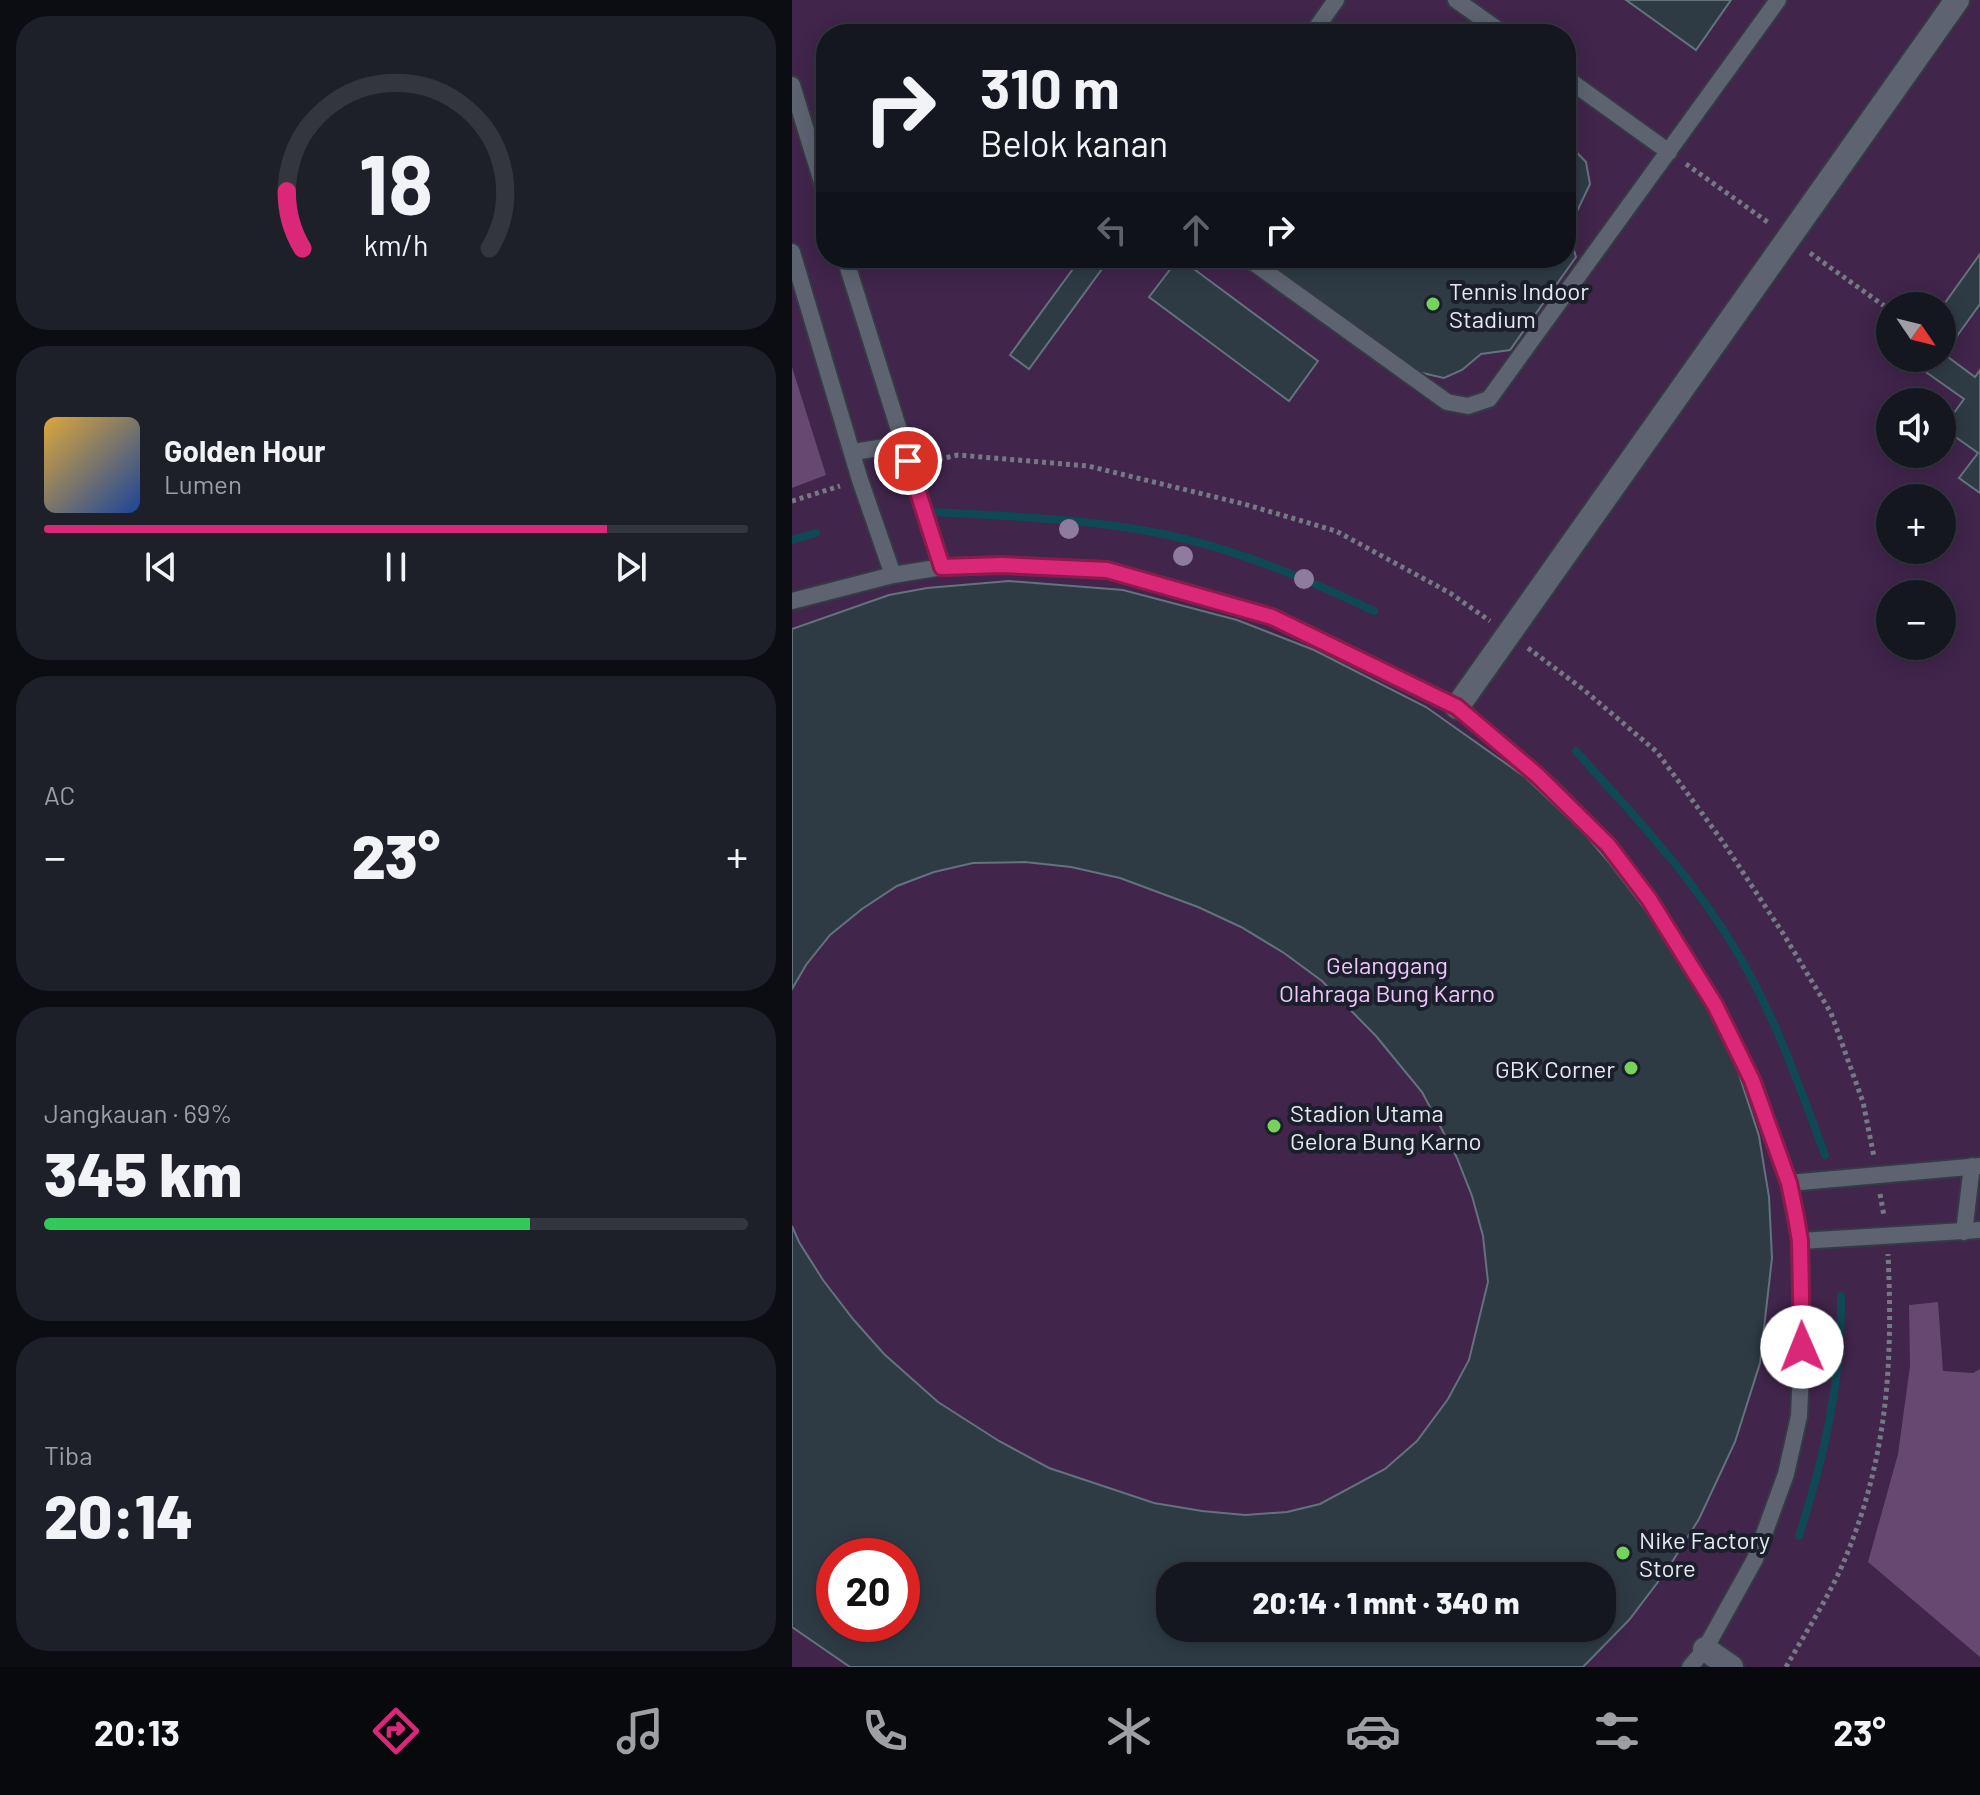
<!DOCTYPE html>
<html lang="id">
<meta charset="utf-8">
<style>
body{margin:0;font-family:Barlow,sans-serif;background:#1d2029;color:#f1f3f6;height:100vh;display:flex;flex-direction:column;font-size:30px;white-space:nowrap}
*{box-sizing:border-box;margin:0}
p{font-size:26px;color:#9d9fa5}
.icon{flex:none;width:44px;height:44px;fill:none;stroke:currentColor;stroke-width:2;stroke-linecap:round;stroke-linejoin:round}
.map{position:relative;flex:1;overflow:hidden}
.sheet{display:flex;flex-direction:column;gap:16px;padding:16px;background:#0b0d12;width:792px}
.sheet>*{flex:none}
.top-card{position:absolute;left:24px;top:24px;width:760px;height:244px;border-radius:32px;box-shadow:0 4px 20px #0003,0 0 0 2px #33363e;background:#141720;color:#f1f3f6;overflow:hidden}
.needle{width:52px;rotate:125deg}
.controls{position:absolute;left:1084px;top:292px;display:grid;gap:16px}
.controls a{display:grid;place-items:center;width:80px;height:80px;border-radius:50%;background:#141720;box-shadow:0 4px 20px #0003,0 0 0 2px #33363e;font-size:40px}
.speed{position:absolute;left:24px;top:1538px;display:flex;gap:16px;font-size:40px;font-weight:700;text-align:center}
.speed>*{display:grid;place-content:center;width:104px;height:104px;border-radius:50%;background:#141720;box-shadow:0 4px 20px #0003,0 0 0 2px #33363e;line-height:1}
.speed .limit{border:12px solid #d22;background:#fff;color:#111}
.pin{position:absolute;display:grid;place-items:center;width:68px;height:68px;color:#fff;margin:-34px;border:4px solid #fff;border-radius:50%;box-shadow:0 2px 8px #0007}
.me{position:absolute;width:88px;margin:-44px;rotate:359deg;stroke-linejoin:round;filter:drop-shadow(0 0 6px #0008)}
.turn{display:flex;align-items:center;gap:28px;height:168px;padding:0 32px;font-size:36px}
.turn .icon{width:104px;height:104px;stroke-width:2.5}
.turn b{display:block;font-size:56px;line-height:68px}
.lanes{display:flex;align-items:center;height:76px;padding:0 32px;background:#0003;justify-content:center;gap:40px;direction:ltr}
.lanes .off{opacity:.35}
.big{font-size:60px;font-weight:800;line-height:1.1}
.sheet .widget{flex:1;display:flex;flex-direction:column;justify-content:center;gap:12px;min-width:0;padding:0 28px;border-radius:32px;background:#1d2029}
.sheet .dial{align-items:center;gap:0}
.dial svg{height:208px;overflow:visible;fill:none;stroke:#33363e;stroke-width:7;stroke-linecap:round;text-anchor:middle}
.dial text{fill:#f1f3f6;stroke:none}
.song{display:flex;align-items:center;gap:24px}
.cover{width:96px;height:96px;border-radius:12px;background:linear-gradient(135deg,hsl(40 70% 55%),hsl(220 70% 35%))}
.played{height:8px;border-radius:4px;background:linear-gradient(90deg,#db2777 80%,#33363e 80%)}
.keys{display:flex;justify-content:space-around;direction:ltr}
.heat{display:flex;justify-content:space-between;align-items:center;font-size:44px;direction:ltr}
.charge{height:12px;border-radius:6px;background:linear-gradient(90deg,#34c759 69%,#33363e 0)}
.trip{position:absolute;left:364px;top:1562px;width:460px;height:80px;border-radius:32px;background:#141720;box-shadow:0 4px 20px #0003,0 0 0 2px #33363e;font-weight:800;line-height:80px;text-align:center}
.tabs{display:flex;height:128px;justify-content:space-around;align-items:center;background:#08090d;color:#9d9fa5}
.tabs .icon{width:56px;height:56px}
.tabs .current{color:#db2777}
.tabs b{font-size:36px;color:#f1f3f6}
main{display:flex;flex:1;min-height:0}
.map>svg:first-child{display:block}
</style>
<main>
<section class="sheet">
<div class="widget dial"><svg viewBox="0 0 100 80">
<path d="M14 69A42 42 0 1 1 86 69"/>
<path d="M14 69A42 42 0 0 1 8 47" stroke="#db2777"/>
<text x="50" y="56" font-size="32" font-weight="700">18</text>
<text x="50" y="72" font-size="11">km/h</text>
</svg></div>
<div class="widget">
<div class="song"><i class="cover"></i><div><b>Golden Hour</b><p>Lumen</p></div></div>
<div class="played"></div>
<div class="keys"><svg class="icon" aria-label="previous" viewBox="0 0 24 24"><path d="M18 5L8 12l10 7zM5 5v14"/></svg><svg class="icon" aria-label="pause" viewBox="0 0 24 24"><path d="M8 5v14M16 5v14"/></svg><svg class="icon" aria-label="next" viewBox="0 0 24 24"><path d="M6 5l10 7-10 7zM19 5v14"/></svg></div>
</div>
<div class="widget"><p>AC</p>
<div class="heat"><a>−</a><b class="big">23°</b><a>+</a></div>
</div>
<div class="widget"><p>Jangkauan · 69%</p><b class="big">345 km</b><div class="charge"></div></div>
<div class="widget"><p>Tiba</p><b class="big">20:14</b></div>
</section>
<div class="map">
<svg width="1188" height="1667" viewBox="0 0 1188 1667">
<rect width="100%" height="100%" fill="#1a1f2b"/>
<!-- green -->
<path fill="#41254b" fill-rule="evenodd" d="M0 0H1188V1667H0ZM34 34H774V258H34ZM1098 306H1150V358H1098ZM1098 402H1150V454H1098ZM1098 498H1150V550H1098ZM1098 594H1150V646H1098ZM42 1556H110V1624H42ZM378 1576H810V1628H378Z"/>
<!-- forest -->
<path fill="#664871" d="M0 367 34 475 0 488Z
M1146 1302 1151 1371 1181 1373 1188 1369V1657L1076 1562 1106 1454 1118 1366 1117 1305Z"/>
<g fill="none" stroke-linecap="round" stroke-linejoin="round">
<!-- stream -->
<path stroke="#0f4955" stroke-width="8" d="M143 512C226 517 311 519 393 539 459 555 521 582 582 611
M0 540 24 533
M784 751C839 812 896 872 939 942 980 1008 1006 1082 1033 1155
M1007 1536C1032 1458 1050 1379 1049 1296"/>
</g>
<!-- building -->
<path fill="#2e3b45" stroke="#64727d" stroke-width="2" fill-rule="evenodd" d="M834 0H939L904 50Z
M604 25 627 34H572L580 28Z
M774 141 794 162 798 184 776 230 784 257 718 350 689 354 670 370 652 378 626 372 466 258H774Z
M1188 254V304L1152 354 1183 377 1188 370V493L1167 478 1186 453 1151 428 1172 399 1114 358H1150V307Z
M289 258H318L237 369 218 355Z
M387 258 526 361 497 401 357 297Z
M217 581 331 590 445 620 522 650 634 707 733 777 791 832 816 861 864 924 925 1024 942 1059 967 1136 977 1197 980 1258 968 1363 943 1442 907 1519 875 1570 837 1620 791 1667H58L0 1627V1226L7 1242 31 1280 61 1319 92 1354 146 1402 207 1441 257 1468 362 1503 410 1511 453 1515 495 1512 528 1504 593 1469 625 1441 656 1399 677 1360 696 1282 691 1236 680 1196 665 1158 630 1092 584 1036 530 981 492 953 449 927 406 907 328 878 279 867 233 862 181 863 142 872 105 886 70 909 38 935 14 965 0 989V629L97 595 135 588ZM42 1556H110V1624H42ZM378 1576H810V1628H378Z"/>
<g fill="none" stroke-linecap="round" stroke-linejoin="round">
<defs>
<path id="lane" d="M664 0 712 34
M520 34 544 0
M774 78 877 152
M0 85 34 195
M0 252 68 480 101 575
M53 258 150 567
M455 258 655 402 676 406 697 399 986 0
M62 452 111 444
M0 601 101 575 150 567 210 565 315 570 480 617 665 707 759 787 816 845 857 899 923 1005 960 1080 997 1183 1008 1241 1010 1347 1007 1416 994 1474 963 1559 913 1649 898 1667
M997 1183 1188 1166
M1172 1232 1180 1166
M1008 1241 1188 1230"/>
<path id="street" d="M665 707 1165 0
M913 1649 939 1667"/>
</defs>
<!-- lane casing -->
<use href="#lane" stroke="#363a44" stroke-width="20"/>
<!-- street casing -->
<use href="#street" stroke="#363a44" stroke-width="28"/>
<!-- path -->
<path stroke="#757984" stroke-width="5" stroke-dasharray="4 4" stroke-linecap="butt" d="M894 164 977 223
M1018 253 1098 310
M139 461 166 455 296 466 452 504 544 531 658 593 698 621
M0 501 48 486
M736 648 792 690 865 752 931 842 992 935 1039 1013 1071 1102 1082 1157
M1088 1194 1092 1216
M994 1667C1015 1630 1039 1594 1055 1554 1096 1453 1101 1360 1096 1254"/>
<!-- lane -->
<use href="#lane" stroke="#5d6371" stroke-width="16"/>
<!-- street -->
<use href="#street" stroke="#5d6371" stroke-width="24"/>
</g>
<!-- trees -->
<g fill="#8f7b9e">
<circle cx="277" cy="529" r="10"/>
<circle cx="391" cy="556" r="10"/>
<circle cx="512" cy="579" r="10"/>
</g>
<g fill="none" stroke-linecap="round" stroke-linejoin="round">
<defs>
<path id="route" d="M116 461 150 567 210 565 315 570 480 617 665 707 745 775 816 845 857 899 923 1005 960 1080 997 1183 1004 1217 1008 1241 1010 1347"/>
</defs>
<!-- route casing -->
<use href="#route" stroke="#8e194d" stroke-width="20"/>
<!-- route -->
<use href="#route" stroke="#db2777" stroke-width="14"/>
</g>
<!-- markers -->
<g fill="#75d25b" stroke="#1a1f2b" stroke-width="3">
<circle cx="641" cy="304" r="8"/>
<circle cx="839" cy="1068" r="8"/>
<circle cx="482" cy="1126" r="8"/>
<circle cx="831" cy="1553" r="8"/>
</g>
<g text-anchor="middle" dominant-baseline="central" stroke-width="8" stroke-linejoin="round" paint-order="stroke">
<!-- poi labels -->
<g font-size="24" fill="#e5e9f1" stroke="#1a1f2b" text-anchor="start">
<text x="657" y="290">Tennis Indoor<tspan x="657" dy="28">Stadium</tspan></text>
<text x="823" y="1068" text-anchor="end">GBK Corner</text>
<text x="498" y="1112">Stadion Utama<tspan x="498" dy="28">Gelora Bung Karno</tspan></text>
<text x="847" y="1539">Nike Factory<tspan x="847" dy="28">Store</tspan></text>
</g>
<!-- park labels -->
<g font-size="24" fill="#efc7fd" stroke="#1a1f2b">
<text x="595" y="964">Gelanggang<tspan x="595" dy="28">Olahraga Bung Karno</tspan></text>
</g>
</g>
</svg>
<div class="controls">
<a><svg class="needle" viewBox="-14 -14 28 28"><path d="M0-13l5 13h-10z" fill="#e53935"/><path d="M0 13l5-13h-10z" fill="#9d9fa5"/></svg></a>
<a><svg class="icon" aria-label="sound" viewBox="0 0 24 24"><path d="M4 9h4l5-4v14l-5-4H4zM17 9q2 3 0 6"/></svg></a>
<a>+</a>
<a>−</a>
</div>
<div class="speed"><div class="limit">20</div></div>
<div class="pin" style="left:116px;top:461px;background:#d93025"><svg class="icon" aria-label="arrive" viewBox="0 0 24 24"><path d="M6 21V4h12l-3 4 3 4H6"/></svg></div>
<svg class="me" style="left:1010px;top:1347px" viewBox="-20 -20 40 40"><circle r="19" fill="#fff"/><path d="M0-13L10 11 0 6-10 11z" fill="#db2777"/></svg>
<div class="trip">20:14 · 1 mnt · 340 m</div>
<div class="top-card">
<div class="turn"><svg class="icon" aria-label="right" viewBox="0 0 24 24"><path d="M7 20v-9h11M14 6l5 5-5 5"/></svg><div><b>310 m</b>Belok kanan</div></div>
<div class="lanes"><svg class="icon off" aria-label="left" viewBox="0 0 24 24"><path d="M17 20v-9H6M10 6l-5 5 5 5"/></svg><svg class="icon off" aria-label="ahead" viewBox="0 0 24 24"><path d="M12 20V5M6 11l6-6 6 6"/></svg><svg class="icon" aria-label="right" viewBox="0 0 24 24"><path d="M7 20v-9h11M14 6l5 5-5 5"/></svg></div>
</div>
</div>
</main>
<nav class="tabs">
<b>20:13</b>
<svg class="icon current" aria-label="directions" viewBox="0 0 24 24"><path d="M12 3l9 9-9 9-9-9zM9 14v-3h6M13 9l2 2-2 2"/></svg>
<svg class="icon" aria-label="music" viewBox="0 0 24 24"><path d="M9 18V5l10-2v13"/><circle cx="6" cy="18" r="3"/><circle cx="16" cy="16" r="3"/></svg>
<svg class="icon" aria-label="phone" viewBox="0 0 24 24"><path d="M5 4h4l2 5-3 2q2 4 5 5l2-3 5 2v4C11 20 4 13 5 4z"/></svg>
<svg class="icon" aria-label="climate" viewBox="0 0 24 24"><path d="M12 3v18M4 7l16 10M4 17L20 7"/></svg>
<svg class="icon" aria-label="car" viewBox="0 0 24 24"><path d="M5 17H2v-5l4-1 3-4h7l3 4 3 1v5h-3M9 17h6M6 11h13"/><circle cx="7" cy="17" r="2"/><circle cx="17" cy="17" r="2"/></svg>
<svg class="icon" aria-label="filters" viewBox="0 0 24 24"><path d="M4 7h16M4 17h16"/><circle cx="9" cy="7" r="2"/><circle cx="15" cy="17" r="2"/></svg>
<b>23°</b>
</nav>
